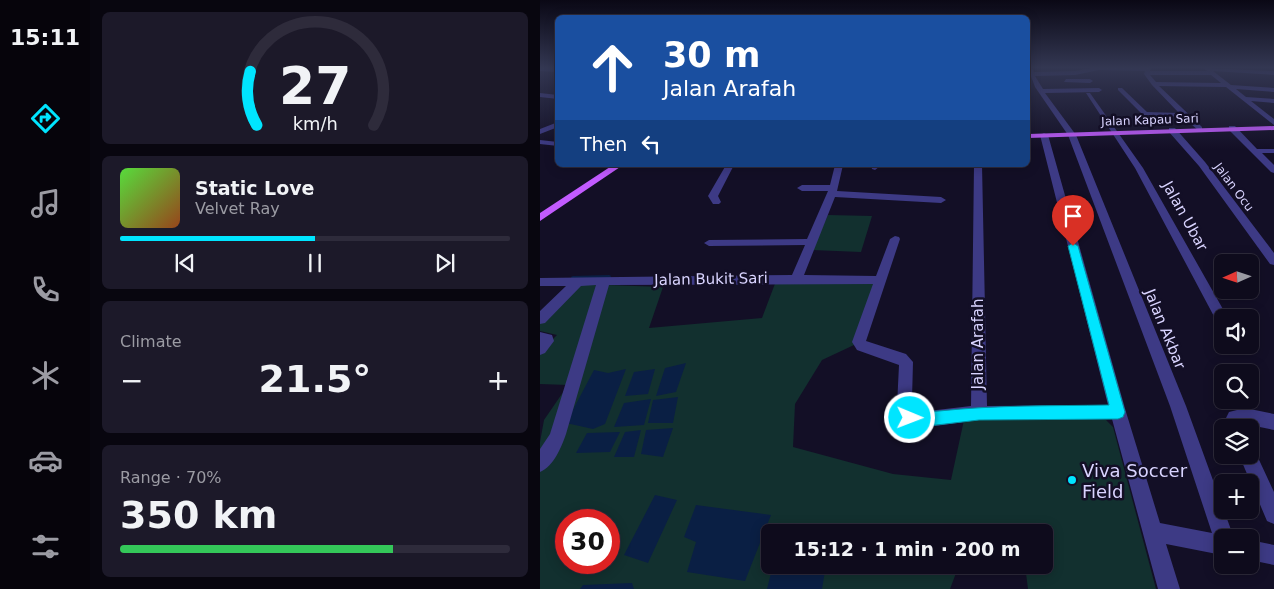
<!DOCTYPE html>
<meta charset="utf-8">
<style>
body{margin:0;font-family:"DejaVu Sans",sans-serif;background:#1c1929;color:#f1f3f6;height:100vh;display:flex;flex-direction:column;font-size:19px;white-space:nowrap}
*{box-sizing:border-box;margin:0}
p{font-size:16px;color:#9b9ba3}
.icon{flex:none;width:28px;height:28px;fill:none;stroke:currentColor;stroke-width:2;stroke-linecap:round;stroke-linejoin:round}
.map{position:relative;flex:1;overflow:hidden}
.drawer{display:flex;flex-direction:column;gap:12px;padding:12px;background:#08060f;width:450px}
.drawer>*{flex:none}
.banner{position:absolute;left:15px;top:15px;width:475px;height:152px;border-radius:8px;box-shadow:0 2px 12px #0003,0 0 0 1px #2e2b3b;background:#1a4fa0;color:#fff;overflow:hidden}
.needle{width:32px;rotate:267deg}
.tools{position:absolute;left:674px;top:254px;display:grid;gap:10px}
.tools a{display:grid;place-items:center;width:45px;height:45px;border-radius:8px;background:#0e0b1c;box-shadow:0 2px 12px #0003,0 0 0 1px #2e2b3b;font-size:25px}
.speed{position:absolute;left:15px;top:509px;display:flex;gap:10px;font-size:25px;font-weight:700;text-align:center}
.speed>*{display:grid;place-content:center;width:65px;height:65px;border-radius:50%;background:#0e0b1c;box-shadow:0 2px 12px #0003,0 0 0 1px #2e2b3b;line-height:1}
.speed .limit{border:8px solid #d22;background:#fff;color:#111}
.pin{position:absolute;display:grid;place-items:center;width:42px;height:42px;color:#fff;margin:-51px -21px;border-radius:50% 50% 50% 0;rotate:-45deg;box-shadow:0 0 5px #0007}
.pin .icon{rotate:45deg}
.me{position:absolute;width:55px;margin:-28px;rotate:91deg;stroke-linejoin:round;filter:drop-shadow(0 0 4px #0008)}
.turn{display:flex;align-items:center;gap:18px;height:105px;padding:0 25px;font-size:22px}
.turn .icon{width:65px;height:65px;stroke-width:2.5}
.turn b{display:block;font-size:35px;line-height:42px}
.then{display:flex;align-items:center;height:48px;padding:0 25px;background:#0003;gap:10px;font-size:19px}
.big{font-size:38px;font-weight:700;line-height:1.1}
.drawer .card{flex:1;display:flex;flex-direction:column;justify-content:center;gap:8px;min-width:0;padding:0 18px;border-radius:8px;background:#1c1929}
.drawer .dial{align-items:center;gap:0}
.dial svg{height:130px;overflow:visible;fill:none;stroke:#2e2b3b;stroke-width:7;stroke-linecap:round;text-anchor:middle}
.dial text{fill:#f1f3f6;stroke:none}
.song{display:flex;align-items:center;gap:15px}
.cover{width:60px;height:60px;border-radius:8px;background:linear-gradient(135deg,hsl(110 70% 55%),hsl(20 70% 35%))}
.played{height:5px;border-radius:2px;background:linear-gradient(90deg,#00e5ff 50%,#2e2b3b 50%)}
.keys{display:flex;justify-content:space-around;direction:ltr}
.heat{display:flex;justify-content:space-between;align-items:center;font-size:28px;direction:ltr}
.charge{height:8px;border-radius:4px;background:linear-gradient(90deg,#34c759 70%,#2e2b3b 0)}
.trip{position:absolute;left:221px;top:524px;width:292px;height:50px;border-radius:8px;background:#0e0b1c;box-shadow:0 2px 12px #0003,0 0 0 1px #2e2b3b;font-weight:700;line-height:50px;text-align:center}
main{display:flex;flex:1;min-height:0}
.dock{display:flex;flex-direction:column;width:90px;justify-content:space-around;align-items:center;background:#06040b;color:#9b9ba3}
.dock .icon{width:35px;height:35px}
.dock .current{color:#00e5ff}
.dock b{font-size:22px;color:#f1f3f6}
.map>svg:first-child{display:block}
</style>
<main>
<nav class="dock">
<b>15:11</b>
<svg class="icon current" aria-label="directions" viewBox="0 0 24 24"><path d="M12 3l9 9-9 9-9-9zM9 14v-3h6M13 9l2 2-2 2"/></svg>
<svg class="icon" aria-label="music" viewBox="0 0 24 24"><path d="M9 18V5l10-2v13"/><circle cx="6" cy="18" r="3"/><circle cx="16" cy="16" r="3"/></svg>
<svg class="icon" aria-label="phone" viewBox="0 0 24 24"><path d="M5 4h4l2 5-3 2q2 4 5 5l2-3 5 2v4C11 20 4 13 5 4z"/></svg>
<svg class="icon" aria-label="climate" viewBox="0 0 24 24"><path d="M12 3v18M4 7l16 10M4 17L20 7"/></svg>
<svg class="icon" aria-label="car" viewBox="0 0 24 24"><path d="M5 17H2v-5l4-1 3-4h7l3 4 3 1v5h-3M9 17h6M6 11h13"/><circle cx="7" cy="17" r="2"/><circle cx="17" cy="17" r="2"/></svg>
<svg class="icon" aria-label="filters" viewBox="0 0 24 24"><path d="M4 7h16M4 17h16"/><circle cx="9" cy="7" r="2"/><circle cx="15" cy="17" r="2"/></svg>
</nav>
<section class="drawer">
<div class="card dial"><svg viewBox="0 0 100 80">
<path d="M14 69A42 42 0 1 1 86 69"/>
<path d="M14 69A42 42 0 0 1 10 36" stroke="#00e5ff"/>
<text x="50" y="56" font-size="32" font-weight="700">27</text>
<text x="50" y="72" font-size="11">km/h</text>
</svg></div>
<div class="card">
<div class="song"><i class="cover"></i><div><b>Static Love</b><p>Velvet Ray</p></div></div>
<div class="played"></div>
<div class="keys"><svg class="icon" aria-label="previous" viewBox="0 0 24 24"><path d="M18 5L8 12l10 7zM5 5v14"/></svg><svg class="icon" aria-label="pause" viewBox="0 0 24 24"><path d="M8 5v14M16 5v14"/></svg><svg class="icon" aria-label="next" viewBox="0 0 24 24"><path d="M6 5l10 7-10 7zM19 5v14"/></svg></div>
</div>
<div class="card"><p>Climate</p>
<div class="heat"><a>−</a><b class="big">21.5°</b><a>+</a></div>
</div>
<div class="card"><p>Range · 70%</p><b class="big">350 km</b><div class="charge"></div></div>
</section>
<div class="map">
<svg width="734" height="589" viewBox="0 0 734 589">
<rect width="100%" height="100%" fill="#130f26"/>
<!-- green -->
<path fill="#12302f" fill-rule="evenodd" d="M288 215 332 216 321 252 272 250Z
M236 281 335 282 314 345 282 360 255 404 253 447 353 474 411 480 424 420H566L573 427 616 589H488L485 565H505V532H230V565H419L410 589H0V442L4 420 28 385 0 384V352L17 335 0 331V323L39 284 123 287 109 328 222 318ZM26 520H69V562H26Z"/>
<!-- water -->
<path fill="#0a1f44" d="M146 363 136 392 116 396 125 368Z
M86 369 65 424 53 429 26 423 54 370 68 373Z
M115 369 108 394 85 396 94 372Z
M138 397 133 423H108L113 400Z
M111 399 104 425 74 427 84 403Z
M133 428 123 457 101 454 106 430Z
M101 430 94 457H74L85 432Z
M80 432 70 452 36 453 47 433Z
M115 495 137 500 108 563 84 555Z
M156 505 231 515 205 581 147 572 156 542 144 537Z
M243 524 293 529V532H241Z
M233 565H286L282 589H227Z
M92 583 94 589H40L43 585Z"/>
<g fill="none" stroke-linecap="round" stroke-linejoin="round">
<!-- stream -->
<path stroke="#0a1f44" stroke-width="4" d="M33 278 69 277"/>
<!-- minor -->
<path fill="#3d3a85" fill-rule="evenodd" d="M0 68H18V72L0 71Z
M488 68H492L494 72 535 71 552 68H611L610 71H667L663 68 734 71V75L673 71 691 85 734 88V92L696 89 706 97 734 99V103L711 101 734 119V125L686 87 619 86 662 127V131H659L643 117 603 115 578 90V88H582L607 112 639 113 612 85 604 74 605 71 559 70 535 75 495 76 503 89 559 88 562 90 559 92 505 93 536 135 646 406 694 538H682V555L626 544 640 589H618L572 419 439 420 388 427 364 423 357 406 359 365 317 350 312 342 333 284 69 285 26 434C21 448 14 466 0 472V449L10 434 56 285 41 286 5 323 0 324V311L26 286H0V278L252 275 265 245 169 246 164 243 169 240 267 239 288 191H262L257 188 262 185H290L295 165H303L297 191 401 197 406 200 401 203 295 197 264 275 336 276 350 239 355 236 359 237 360 239 326 341 366 354 373 362 372 399 375 411H388L431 406 434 165H442L447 406 568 405 500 135 504 133 508 135 586 412 620 523 672 533 630 406 528 135 495 87ZM610 75H671L681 83 616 82Z
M526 79H550L553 81 550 83 524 82Z
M0 93 18 95V99L0 97Z
M546 93H550L603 168 688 318H682V323L677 322 595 168Z
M18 122V127L0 134V129Z
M689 126H695L717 149H734V153H722L734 165V173L731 172 689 130Z
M629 128H635L665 162 734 253V265L730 264 659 166 629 132Z
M0 140 18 142V146L0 144Z
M186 165H194L178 196 181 202 179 204H173L168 196Z
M331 165H339V167L335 170 332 169Z
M0 332 12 335 14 341 5 353 0 355Z
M691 345H705L703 350 698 352 693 350Z
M705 408 734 414V430L705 424H702L703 428H687L685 420 689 412Z
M710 447 714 449 734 492V524L727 521 699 455H710Z
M710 540 734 545V565L710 560Z"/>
<!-- major -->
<path fill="#c25bff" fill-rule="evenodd" d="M734 126V130L488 138V134Z
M73 165H83L0 221V213Z"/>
</g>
<!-- sky -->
<linearGradient id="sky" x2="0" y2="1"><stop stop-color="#0a0815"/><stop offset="0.45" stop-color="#333752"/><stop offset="1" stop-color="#333752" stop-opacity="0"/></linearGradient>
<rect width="734" height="150" fill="url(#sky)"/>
<!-- route -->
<path fill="#00e5ff" stroke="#0095a6" d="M533 243 538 246 585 412 583 417 578 419 439 420 388 426 365 423 363 418 365 413C375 409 388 412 399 411 456 405 512 406 569 405L528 246Z"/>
<!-- markers -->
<circle fill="#00e5ff" stroke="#130f26" stroke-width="2" cx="532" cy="480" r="5"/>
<g text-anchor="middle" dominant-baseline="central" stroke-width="5" stroke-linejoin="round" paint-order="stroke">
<!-- far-street labels -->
<g font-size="12" fill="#d9d4ff" stroke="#130f26">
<text transform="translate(610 120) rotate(-2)">Jalan Kapau Sari</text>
<text transform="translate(694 187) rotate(53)">Jalan Ocu</text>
</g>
<!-- street labels -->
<g font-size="15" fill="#d9d4ff" stroke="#130f26">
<text transform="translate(645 216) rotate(61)">Jalan Ubar</text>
<text transform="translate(171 279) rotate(-1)">Jalan Bukit Sari</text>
<text transform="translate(625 329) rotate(68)">Jalan Akbar</text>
<text transform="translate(438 344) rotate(-90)">Jalan Arafah</text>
</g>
<!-- near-poi labels -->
<g font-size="18" fill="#d9d4ff" stroke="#130f26" text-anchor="start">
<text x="542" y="470">Viva Soccer<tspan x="542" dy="21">Field</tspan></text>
</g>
</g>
</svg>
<div class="tools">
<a><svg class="needle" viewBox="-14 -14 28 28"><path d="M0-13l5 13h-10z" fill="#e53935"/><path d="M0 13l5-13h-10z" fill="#9b9ba3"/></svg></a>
<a><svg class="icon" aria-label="sound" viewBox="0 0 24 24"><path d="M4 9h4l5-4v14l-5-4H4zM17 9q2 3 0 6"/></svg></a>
<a><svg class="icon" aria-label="search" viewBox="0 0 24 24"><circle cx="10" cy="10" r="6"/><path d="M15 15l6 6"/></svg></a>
<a><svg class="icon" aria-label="layers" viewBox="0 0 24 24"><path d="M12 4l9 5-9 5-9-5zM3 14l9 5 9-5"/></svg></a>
<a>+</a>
<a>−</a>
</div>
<div class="speed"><div class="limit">30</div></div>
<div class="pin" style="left:533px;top:246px;background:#d93025"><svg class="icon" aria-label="arrive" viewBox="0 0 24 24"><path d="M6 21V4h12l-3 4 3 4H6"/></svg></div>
<svg class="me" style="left:370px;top:418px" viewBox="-20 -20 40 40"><circle r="17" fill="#00e5ff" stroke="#fff" stroke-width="3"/><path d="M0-11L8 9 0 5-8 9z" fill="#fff"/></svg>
<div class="trip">15:12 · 1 min · 200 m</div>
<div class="banner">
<div class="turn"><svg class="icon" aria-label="ahead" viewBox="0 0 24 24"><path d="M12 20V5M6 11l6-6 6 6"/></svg><div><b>30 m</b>Jalan Arafah</div></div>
<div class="then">Then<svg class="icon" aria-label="left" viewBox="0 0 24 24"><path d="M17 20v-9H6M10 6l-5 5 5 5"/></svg></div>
</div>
</div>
</main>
